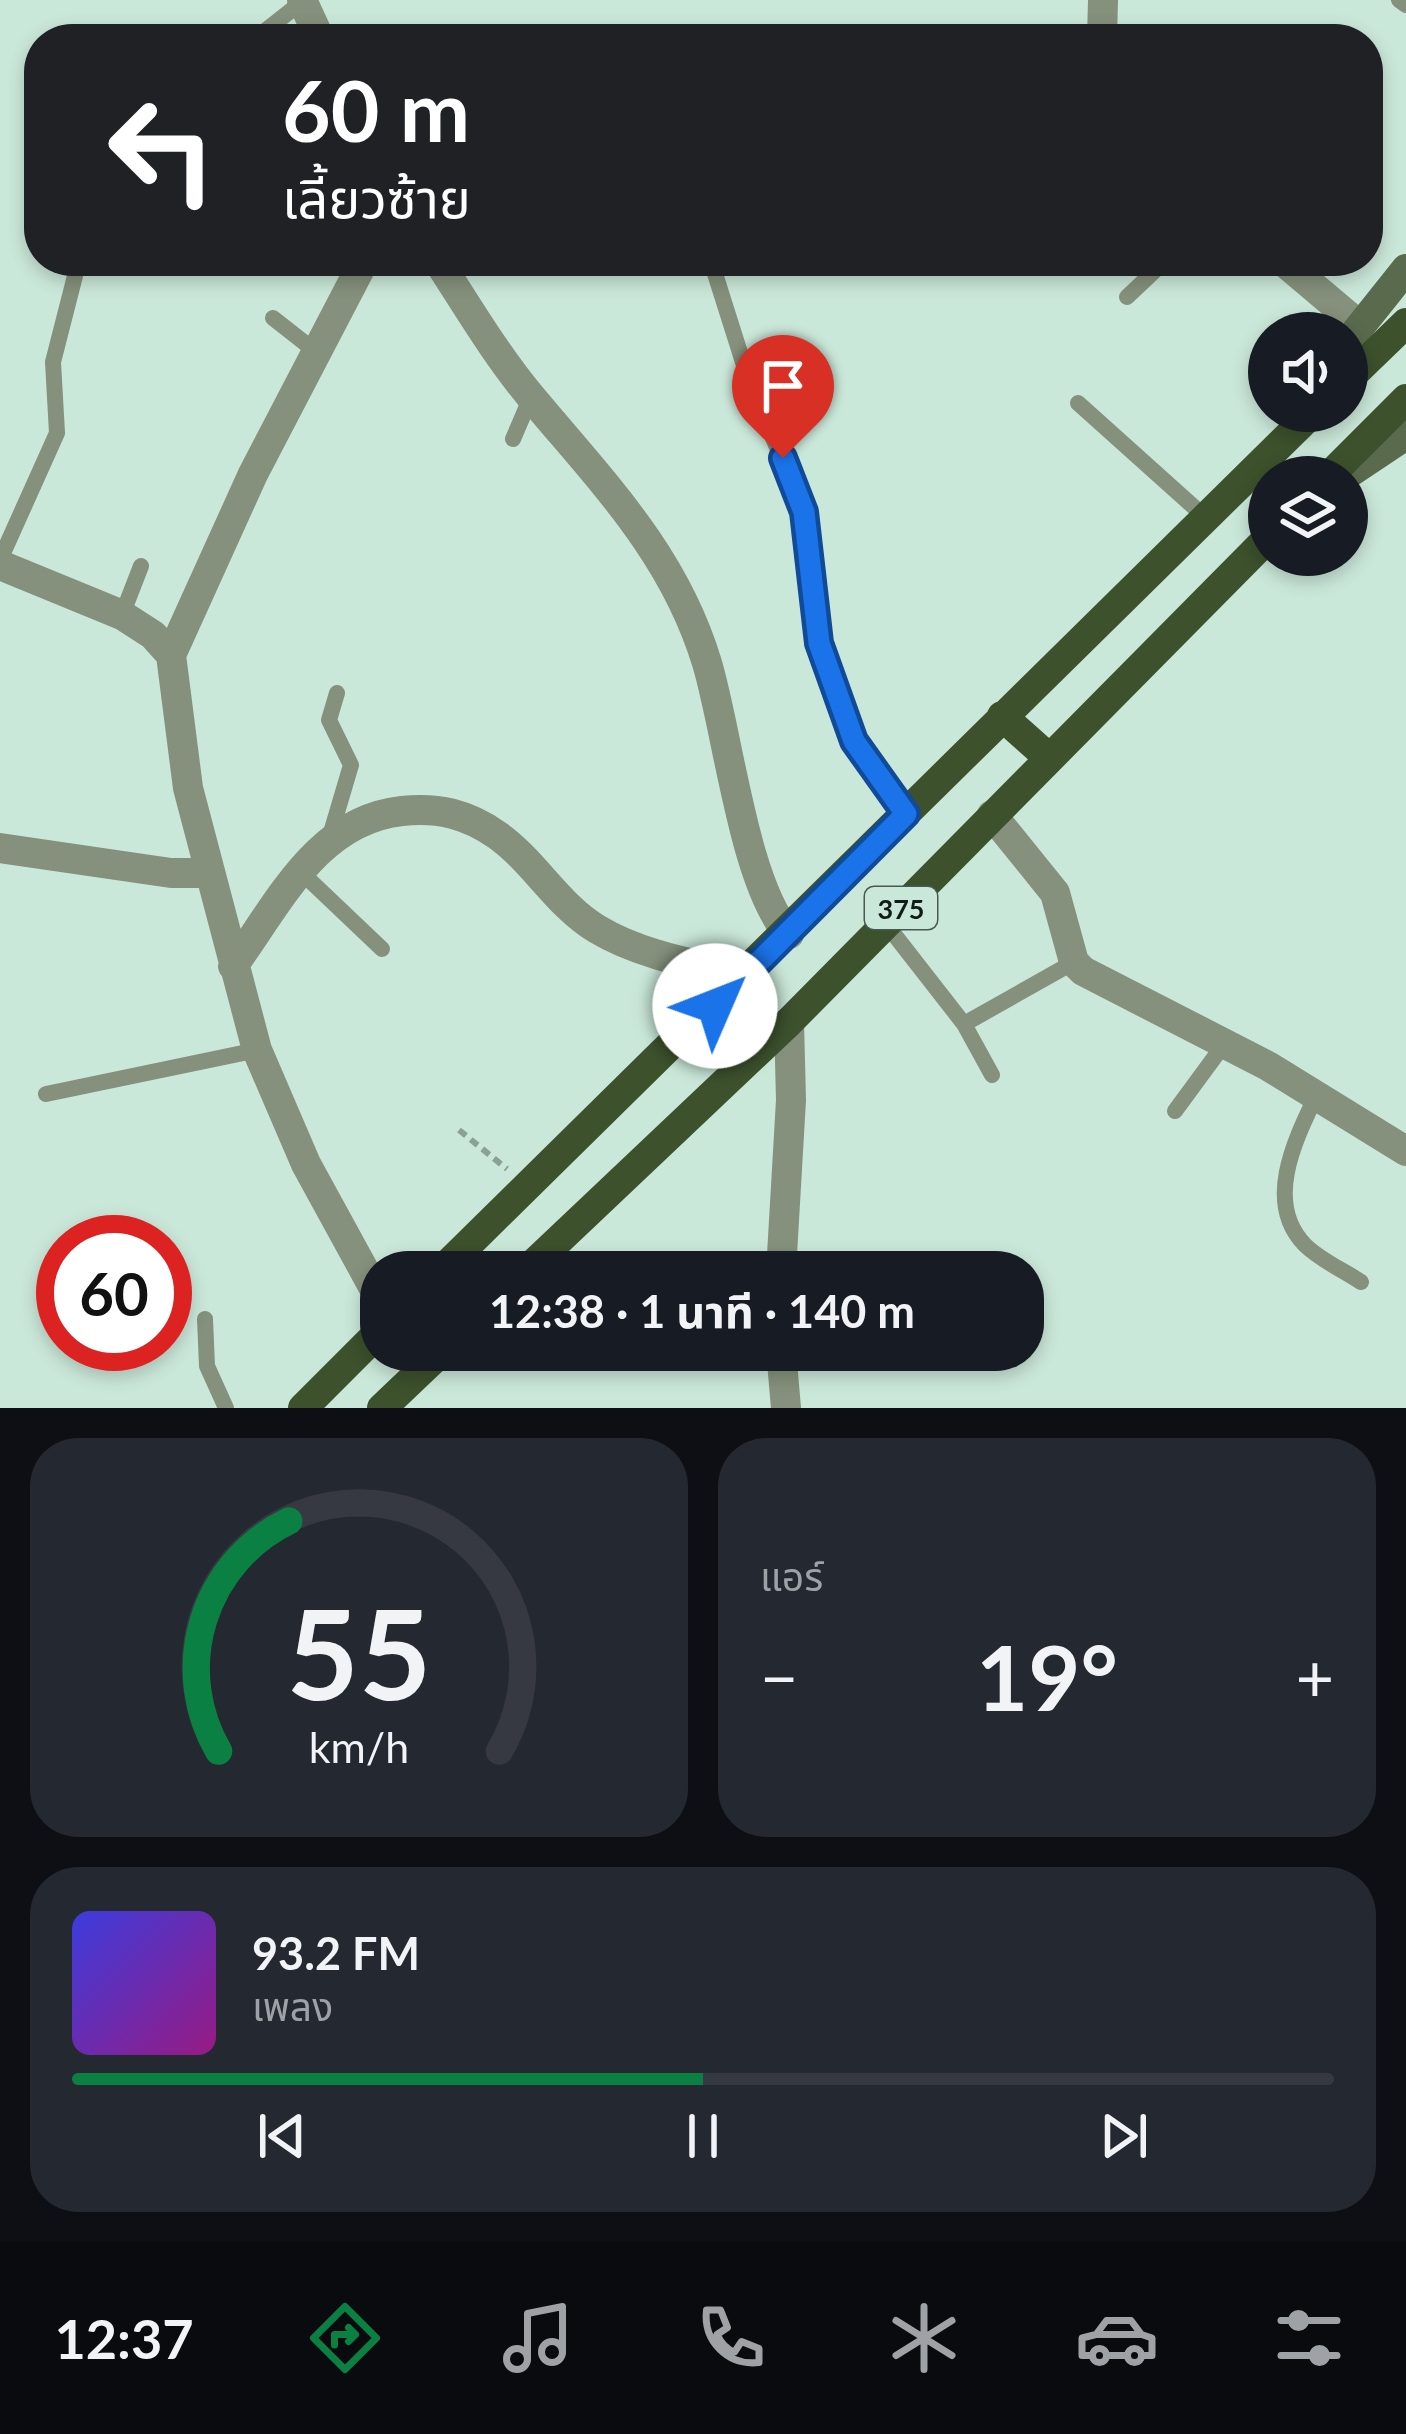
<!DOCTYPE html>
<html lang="th">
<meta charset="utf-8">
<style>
body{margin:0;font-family:Lato,"Noto Sans Thai",sans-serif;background:#242831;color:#f1f3f6;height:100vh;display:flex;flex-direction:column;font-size:45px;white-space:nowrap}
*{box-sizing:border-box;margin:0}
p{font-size:39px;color:#9ea1a6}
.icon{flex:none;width:66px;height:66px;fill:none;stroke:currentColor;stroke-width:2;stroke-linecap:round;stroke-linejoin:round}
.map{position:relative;height:1408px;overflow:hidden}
.drawer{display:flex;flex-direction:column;gap:30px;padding:30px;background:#0d0f14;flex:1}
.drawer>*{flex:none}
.hud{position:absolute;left:24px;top:24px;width:1359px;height:252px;border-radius:48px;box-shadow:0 6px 18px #0003;background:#202124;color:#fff;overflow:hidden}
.buttons{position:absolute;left:1248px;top:312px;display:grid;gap:24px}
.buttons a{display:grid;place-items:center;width:120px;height:120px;border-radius:50%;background:#171b24;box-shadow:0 6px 18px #0003;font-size:60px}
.speed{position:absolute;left:36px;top:1215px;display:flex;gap:24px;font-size:60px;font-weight:700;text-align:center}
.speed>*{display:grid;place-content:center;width:156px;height:156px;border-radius:50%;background:#171b24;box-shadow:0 6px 18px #0003;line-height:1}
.speed .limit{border:18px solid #d22;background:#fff;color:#111}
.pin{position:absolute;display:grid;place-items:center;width:102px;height:102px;color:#fff;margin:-123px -51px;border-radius:50% 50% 50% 0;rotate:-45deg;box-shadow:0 0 12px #0007}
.pin .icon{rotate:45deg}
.me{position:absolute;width:132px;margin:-66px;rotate:46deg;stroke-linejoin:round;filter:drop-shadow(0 0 9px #0008)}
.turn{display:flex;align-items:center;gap:42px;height:252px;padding:0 60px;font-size:54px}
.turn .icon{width:156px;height:156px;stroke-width:2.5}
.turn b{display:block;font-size:84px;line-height:102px}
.big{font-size:90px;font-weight:700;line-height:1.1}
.drawer .card{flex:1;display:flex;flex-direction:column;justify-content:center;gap:18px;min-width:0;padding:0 42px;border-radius:48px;background:#242831}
.drawer .dial{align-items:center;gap:0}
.dial svg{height:312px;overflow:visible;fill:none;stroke:#363941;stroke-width:7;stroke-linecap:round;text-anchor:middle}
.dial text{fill:#f1f3f6;stroke:none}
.song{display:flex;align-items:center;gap:36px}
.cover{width:144px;height:144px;border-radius:18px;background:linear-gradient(135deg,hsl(240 70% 55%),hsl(310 70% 35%))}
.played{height:12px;border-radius:6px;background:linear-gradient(90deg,#0b8043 50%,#363941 50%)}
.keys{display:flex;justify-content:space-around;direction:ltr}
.heat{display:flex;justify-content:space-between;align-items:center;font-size:66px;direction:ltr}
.drawer .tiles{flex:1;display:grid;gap:30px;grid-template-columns:1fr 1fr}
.card:last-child{grid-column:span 2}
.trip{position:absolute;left:360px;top:1251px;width:684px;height:120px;border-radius:48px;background:#171b24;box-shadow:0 6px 18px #0003;font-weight:700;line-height:120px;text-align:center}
.dock{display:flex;height:192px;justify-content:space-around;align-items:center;background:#090b0e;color:#9ea1a6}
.dock .icon{width:84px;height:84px}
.dock .on{color:#0b8043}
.dock b{font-size:54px;color:#f1f3f6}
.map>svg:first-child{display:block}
</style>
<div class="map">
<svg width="1406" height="1408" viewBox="0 0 1406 1408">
<rect width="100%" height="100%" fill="#cae8d9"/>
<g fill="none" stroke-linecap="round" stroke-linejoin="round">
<!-- path -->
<path stroke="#8aa296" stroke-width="6" stroke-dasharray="9 6" stroke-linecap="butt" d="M459 1130 507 1169"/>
<!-- lane -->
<path stroke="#85917c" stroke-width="16" d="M1399 0 1406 5
M255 39 303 1
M711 261 748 378 804 512 819 642 854 741 906 814
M1127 297 1165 261
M273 318 315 351
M1078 403 1205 517
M513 439 531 397
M0 560 57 433 53 362 76 272
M122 615 141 566
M330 836 351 765 329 720 337 693
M301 872 382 949
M886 924 964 1024
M992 1075 964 1024 1074 962
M46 1094 257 1050
M1317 1094C1296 1138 1263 1202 1305 1245 1320 1260 1343 1270 1361 1282
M1175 1111 1225 1043
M205 1319 207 1366 226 1408"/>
<!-- street -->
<path stroke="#85917c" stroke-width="30" d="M302 0 320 39
M1102 39 1103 0
M438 261C468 307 496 355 532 398 603 483 674 554 707 663 728 733 744 885 789 934
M1283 261 1360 326
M0 565 122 615 153 635 171 655 188 788 257 1050 306 1164 381 1301
M171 655 253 474 364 261
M992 815 1055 893 1074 962 1083 971 1268 1066 1406 1151
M0 848 171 873H207
M233 966C279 903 317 820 402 811 438 807 467 814 497 835 535 862 557 905 597 929 642 956 696 964 746 976
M781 1272 791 1100 789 1022
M781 1350 786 1408"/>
<!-- secondary -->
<path stroke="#5a6b4d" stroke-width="30" d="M1347 343 1406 269
M1343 477 1406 435"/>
<!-- primary -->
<path stroke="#3c512c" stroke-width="30" d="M1347 380 1406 323
M1328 477 1406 399
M1002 716 1049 758
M440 1272 1314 411
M525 1272 789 1022 1269 537
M303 1408 381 1330
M382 1408 443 1350"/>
</g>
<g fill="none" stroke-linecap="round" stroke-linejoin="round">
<defs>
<path id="route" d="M715 1006 906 814 854 741 819 643 804 512 783 458"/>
</defs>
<!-- route casing -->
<use href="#route" stroke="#114b97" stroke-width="30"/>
<!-- route -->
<use href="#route" stroke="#1a73e8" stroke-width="21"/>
</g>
<g text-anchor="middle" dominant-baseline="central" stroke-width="9" stroke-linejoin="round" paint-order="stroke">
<!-- shield labels -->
<rect fill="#cae8d9" stroke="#485951" stroke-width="3" x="865" y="887" width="72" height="42" rx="9"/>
<g font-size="27" font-weight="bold" fill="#111c17">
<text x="901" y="908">375</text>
</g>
</g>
</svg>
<div class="buttons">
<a><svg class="icon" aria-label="sound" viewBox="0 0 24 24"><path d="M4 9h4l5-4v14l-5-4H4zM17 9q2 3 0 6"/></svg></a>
<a><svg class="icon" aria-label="layers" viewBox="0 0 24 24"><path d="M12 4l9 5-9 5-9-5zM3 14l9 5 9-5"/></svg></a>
</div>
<div class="speed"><div class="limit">60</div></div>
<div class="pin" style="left:783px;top:458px;background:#d93025"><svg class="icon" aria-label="arrive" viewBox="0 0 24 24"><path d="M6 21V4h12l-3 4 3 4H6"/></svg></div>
<svg class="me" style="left:715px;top:1006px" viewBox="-20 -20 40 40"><circle r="19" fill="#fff"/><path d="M0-13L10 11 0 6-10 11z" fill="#1a73e8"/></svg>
<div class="trip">12:38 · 1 นาที · 140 m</div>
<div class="hud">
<div class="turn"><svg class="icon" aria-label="left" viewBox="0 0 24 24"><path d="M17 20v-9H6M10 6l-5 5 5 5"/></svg><div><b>60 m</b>เลี้ยวซ้าย</div></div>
</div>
</div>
<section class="drawer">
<div class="tiles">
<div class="card dial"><svg viewBox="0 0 100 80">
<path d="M14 69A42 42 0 1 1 86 69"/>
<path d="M14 69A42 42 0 0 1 32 10" stroke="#0b8043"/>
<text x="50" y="56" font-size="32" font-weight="700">55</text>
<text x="50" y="72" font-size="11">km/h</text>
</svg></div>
<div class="card"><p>แอร์</p>
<div class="heat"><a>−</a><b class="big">19°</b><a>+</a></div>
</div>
<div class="card">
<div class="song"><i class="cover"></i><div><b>93.2 FM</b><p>เพลง</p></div></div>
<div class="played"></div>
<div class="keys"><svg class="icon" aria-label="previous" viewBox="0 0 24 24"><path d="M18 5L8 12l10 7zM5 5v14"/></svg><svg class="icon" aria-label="pause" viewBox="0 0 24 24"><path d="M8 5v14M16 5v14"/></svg><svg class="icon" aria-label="next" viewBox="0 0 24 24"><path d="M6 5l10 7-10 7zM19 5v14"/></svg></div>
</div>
</div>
</section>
<nav class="dock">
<b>12:37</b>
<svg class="icon on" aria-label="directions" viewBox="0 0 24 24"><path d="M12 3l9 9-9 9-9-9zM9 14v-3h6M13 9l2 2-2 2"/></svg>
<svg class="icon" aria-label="music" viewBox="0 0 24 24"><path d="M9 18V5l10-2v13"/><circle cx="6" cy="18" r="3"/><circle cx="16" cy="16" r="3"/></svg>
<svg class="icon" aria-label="phone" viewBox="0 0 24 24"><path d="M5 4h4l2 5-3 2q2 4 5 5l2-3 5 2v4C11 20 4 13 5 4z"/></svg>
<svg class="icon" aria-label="climate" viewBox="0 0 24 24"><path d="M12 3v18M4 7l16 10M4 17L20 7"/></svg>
<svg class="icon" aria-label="car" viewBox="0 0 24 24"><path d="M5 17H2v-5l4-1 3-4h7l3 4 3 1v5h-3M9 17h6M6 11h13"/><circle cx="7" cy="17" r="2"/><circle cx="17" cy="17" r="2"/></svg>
<svg class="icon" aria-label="filters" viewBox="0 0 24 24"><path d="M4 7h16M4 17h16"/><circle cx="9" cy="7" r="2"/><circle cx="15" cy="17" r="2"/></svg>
</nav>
